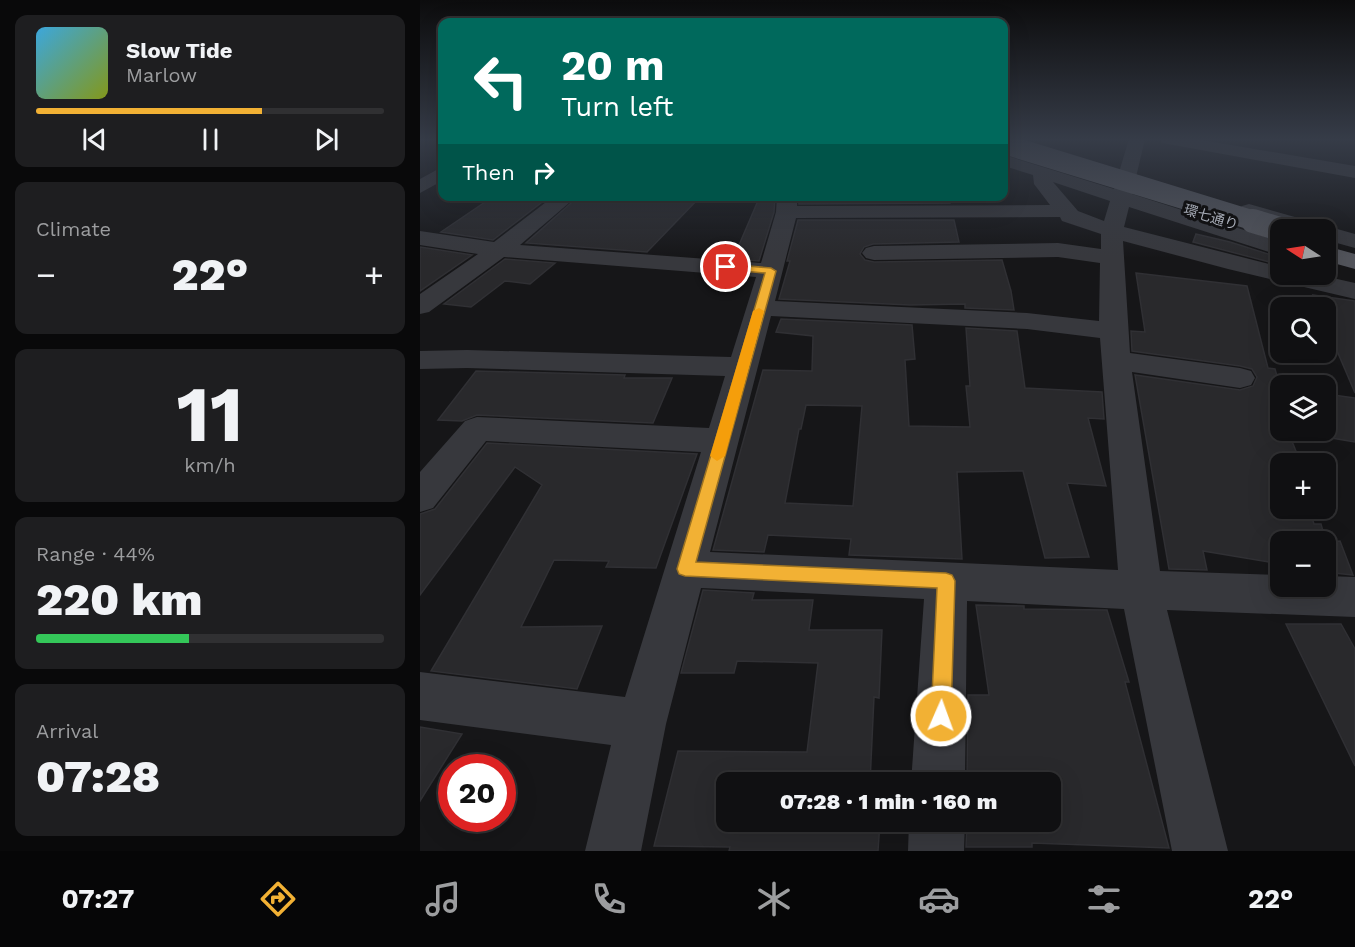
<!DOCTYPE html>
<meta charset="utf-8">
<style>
body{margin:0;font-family:"Work Sans","Noto Sans JP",sans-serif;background:#1e1e20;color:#f1f3f6;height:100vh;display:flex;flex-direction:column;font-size:22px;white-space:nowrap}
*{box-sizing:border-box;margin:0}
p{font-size:20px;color:#9c9d9f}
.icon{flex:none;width:33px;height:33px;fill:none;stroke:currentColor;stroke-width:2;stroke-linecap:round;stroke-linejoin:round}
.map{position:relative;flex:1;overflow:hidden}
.sheet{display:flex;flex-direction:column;gap:15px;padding:15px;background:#09090a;width:420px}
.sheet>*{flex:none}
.hud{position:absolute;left:18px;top:18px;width:570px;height:183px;border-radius:12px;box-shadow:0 6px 24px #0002,0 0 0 2px #303032;background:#00695c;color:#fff;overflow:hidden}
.needle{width:39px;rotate:282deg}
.buttons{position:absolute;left:850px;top:219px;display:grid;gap:12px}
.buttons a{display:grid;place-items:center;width:66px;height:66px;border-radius:12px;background:#101012;box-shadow:0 6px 24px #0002,0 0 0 2px #303032;font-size:30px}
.speed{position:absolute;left:18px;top:754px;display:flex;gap:12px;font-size:30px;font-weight:700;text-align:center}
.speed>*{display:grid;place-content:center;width:78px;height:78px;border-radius:50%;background:#101012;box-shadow:0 6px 24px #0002,0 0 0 2px #303032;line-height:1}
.speed .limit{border:9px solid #d22;background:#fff;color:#111}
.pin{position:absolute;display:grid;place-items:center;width:51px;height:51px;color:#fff;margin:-26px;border:3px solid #fff;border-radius:50%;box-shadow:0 2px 6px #0007}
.me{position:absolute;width:66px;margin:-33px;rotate:2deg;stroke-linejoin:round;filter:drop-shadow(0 0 4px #0008)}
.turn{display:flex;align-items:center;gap:21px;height:126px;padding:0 24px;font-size:27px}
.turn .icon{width:78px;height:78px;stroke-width:2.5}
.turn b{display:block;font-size:42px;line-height:51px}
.then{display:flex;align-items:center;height:57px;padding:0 24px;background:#0003;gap:12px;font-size:22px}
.big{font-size:45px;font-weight:800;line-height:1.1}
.sheet .tile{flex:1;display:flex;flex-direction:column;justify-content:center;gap:9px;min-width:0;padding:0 21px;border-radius:12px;background:#1e1e20}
.sheet .dial{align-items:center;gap:0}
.dial b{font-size:78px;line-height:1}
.song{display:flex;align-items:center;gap:18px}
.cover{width:72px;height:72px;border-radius:9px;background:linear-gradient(135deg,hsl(200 70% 55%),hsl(70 70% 35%))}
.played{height:6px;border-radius:3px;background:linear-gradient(90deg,#f2b134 65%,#303032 65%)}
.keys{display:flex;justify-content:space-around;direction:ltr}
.heat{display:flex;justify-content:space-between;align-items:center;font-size:33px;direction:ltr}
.charge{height:9px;border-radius:4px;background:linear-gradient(90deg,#34c759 44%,#303032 0)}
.trip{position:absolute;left:296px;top:772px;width:345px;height:60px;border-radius:12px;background:#101012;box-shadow:0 6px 24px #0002,0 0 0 2px #303032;font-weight:800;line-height:60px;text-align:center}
.tab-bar{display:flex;height:96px;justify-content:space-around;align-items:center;background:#060607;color:#9c9d9f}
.tab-bar .icon{width:42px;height:42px}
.tab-bar .selected{color:#f2b134}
.tab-bar b{font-size:27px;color:#f1f3f6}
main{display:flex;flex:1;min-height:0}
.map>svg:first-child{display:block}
</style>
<main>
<section class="sheet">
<div class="tile">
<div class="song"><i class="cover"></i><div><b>Slow Tide</b><p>Marlow</p></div></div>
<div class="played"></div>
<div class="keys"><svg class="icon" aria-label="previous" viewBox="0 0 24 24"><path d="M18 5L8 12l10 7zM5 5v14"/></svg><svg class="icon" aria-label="pause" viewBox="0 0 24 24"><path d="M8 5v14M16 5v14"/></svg><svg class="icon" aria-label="next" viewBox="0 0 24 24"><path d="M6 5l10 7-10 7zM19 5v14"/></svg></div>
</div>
<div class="tile"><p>Climate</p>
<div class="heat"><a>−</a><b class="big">22°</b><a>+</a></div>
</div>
<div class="tile dial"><b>11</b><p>km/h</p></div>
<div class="tile"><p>Range · 44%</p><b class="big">220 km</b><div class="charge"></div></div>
<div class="tile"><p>Arrival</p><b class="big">07:28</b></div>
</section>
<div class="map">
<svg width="935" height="851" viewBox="0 0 935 851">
<rect width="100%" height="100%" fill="#161618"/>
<!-- building -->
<path fill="#29292c" stroke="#303034" stroke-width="1.5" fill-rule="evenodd" d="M74 196H130L73 240 21 232Z
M159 196H281L227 252 106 243Z
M340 196H355L354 212 339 261 313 259Z
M379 196H529L530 203 379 204Z
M378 220H534L539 242 453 244 444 247 440 254 445 260 454 262 582 260 591 291 594 310 545 308V304L490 305 359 299 370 261H367Z
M776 234 810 242 861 258V265L773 242Z
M0 247 52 255 0 291Z
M85 259 135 263 110 284 85 281 51 307 24 304Z
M716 273 827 286 848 368 855 369 861 390V430H873L868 431 881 464H861V508H889L894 524H901L906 542H861V564L783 551 787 570 749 569 715 375 820 390 833 386 837 377 832 369 820 366 712 351 711 331 725 332Z
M893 295 935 301V393L906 325V308H899Z
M361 319 492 325 495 359 485 360 489 426 550 427 546 386H550L546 328 597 331 605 388 682 392 684 419 668 418 686 486 647 483 669 557 625 558 603 471 537 472 542 559 429 555 431 539 348 535 344 552 293 550 343 370 392 371 393 336 356 332ZM386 405 442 406 433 506 365 503 379 429H381Z
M56 371 205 375 204 378H252L233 423 57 415 42 421 18 420Z
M906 394 935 398V442L906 437Z
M67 443 277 454 236 568 186 567 189 561 134 560 101 627 182 626 157 689 11 671 122 485 95 467 0 595V514L15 509Z
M920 541 933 575 906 572V542Z
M283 590 334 593 332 600H393L389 630H462L459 698 454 697 450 783H306V822H460L458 851H309L310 847 234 846 258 751 387 752 398 663 317 661 314 673H261Z
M556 605 604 606V609L687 610 709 682H705L749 848 612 843V847H546L547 822H630V783H547L548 695H569Z
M866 624H921L935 649V766Z
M0 727 42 734 0 801Z"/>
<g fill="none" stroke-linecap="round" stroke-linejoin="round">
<!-- minor -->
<path fill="#37383d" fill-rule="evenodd" d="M709 139H725L712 194 861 242V256L709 207 704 227 861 267V274H895L935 283V299L808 269 703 241 710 353 820 368 831 371 835 378 831 385 820 388 712 372 740 571 861 575V586H906V576L935 577V617L747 610 808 851H752L704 609 547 601 545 783H491L504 599 281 588 246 724 221 851H165L191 745 0 720V672L205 697 281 452 66 441 13 508 0 512V472L45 421 57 417 289 428 305 376 47 368 0 369V351L47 350 311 357 336 277 84 257 9 312 0 314V294L58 254 0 245V231L74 242 134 196H157L100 245 341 263 356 212 357 196H377V206L630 205 614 184 613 175 584 166V155L694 189ZM633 182 690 201 684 221 658 211ZM640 217 642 221 681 234V249L638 243 454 246 446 248 442 253 446 258 454 260 638 257 680 263 679 321 607 313 355 301 376 218ZM351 316 607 329 680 338 698 570 290 552Z
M740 139H776L935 166V178L748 144 742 143Z
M22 167V181L0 193V179Z
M829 204 935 234V248L906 240V230H870L822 214 819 210 822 206Z
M489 822H545L544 851H488Z"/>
<!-- major -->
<path fill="#53555c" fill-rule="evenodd" d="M906 246 935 254V269L906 261Z"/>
<!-- major-bridge-far1 -->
<path stroke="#53555c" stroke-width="20" d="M584 144 838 222"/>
<!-- major-bridge -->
<path stroke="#53555c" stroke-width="24" d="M833 221 863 230"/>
</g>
<!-- sky -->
<linearGradient id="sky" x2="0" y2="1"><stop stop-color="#0c0c0d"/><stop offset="0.54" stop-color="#363c48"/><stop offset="1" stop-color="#363c48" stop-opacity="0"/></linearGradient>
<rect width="935" height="258" fill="url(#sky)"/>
<!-- route -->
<path fill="#f2b134" stroke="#9d7322" stroke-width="1.5" d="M306 264 351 268 356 271 276 562 526 573 532 575 535 581 531 716 528 723 521 726 514 723 511 716 517 588 265 576 259 574 257 569 345 273 302 269 301 267Z"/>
<!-- slow -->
<path fill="#f59e0b" d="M339 308 344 311 305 456 297 461 290 456 333 311Z"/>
<g text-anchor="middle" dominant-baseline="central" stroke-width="6" stroke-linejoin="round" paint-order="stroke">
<!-- far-street labels -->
<g font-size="14" fill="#a8adb8" stroke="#111113">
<text transform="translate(791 217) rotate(17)">環七通り</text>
</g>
</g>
</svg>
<div class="buttons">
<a><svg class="needle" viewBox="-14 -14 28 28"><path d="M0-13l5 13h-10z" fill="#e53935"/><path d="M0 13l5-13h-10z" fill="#9c9d9f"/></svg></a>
<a><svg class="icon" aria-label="search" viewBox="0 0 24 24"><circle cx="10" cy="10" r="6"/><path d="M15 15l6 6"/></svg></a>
<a><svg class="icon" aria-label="layers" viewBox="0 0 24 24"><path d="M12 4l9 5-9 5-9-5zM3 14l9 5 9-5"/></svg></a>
<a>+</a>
<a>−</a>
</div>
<div class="speed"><div class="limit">20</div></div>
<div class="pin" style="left:306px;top:267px;background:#d93025"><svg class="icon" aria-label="arrive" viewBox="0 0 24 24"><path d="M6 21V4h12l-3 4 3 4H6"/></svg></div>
<svg class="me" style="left:521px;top:716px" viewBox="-20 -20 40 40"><circle r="17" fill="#f2b134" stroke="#fff" stroke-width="3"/><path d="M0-11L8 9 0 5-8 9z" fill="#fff"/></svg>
<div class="trip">07:28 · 1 min · 160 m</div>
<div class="hud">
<div class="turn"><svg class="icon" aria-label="left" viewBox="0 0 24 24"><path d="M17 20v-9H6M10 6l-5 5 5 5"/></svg><div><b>20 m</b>Turn left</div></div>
<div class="then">Then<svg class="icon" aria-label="right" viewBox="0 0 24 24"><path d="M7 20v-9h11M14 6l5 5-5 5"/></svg></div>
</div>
</div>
</main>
<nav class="tab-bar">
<b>07:27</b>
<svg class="icon selected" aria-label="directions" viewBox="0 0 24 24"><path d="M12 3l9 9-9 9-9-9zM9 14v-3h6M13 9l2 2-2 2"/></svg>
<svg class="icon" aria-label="music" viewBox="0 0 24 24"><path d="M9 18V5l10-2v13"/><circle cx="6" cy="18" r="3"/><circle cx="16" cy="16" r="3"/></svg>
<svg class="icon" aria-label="phone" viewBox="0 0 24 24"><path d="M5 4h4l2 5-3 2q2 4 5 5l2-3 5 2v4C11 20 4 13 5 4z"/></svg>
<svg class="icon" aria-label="climate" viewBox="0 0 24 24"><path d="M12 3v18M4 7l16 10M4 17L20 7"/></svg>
<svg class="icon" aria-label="car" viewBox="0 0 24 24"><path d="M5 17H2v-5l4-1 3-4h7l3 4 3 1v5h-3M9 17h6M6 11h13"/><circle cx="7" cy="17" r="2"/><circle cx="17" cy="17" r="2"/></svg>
<svg class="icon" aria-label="filters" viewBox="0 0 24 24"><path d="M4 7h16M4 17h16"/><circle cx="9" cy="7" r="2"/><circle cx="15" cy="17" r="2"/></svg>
<b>22°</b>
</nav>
